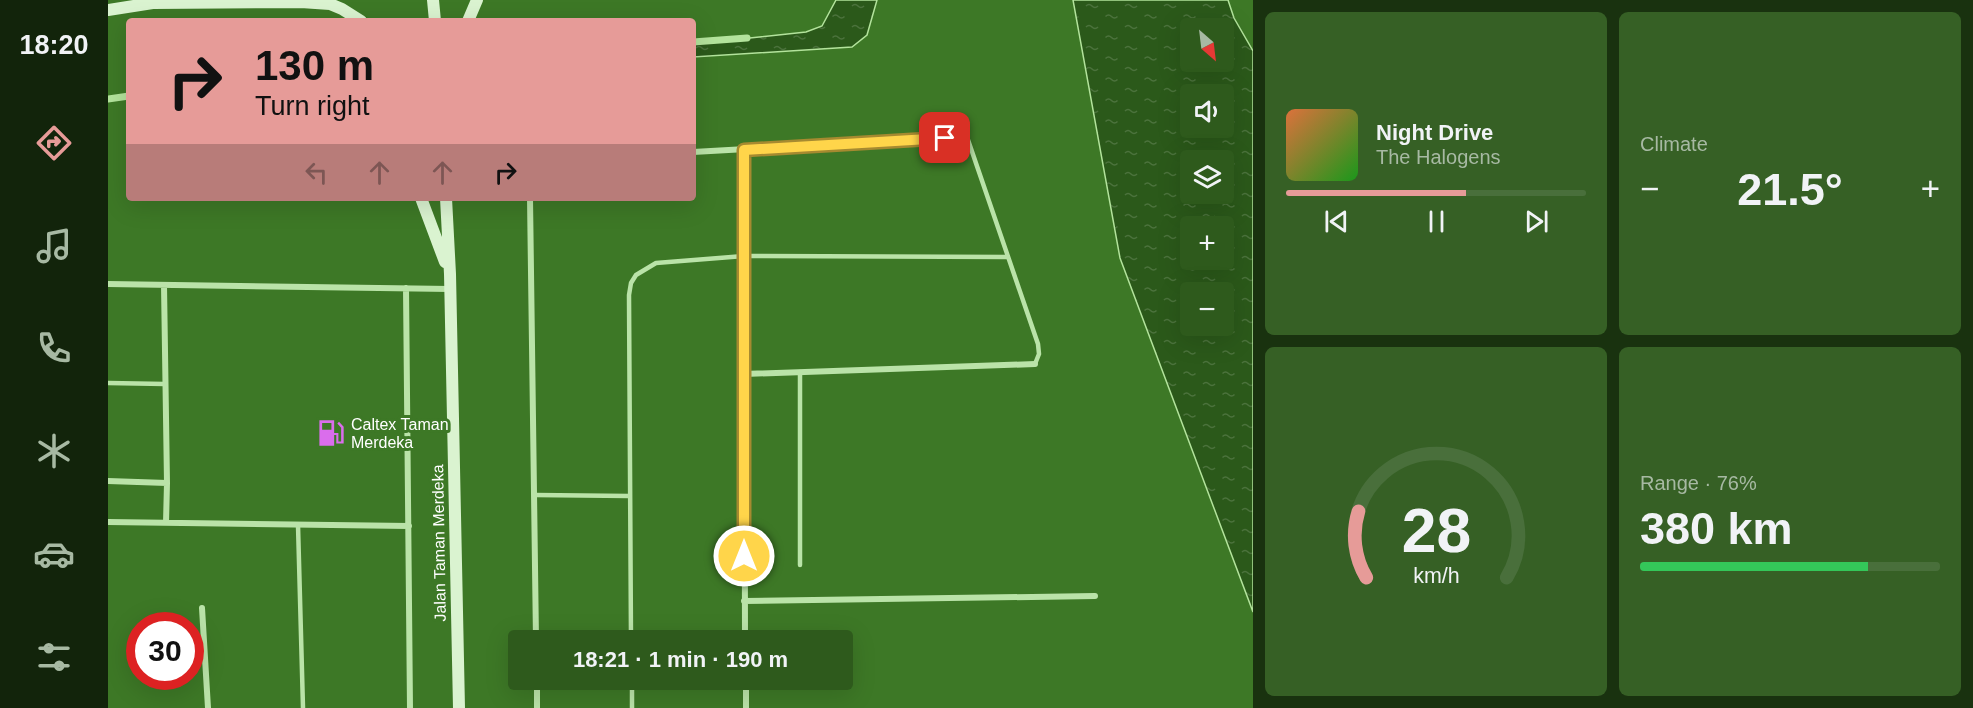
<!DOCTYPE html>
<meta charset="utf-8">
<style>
body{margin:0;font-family:Helvetica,sans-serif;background:#366025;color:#f1f3f6;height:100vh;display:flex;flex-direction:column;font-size:22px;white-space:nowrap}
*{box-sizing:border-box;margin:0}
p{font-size:20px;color:#a7b9a3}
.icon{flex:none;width:33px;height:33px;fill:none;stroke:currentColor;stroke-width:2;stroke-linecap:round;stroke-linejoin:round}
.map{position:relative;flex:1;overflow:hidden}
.drawer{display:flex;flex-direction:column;gap:12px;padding:12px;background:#19320f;width:720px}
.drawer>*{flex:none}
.top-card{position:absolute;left:18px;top:18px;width:570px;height:183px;border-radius:6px;box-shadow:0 6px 24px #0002;background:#e69b98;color:#111;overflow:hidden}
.needle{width:39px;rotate:152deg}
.controls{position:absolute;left:1072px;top:18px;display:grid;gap:12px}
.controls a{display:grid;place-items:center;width:54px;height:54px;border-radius:6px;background:#2e5a1c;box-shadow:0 6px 24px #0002;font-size:30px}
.speed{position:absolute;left:18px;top:612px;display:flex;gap:12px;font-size:30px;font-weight:700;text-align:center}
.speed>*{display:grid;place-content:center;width:78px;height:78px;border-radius:50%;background:#2e5a1c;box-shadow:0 6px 24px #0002;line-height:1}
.speed .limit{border:9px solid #d22;background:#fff;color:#111}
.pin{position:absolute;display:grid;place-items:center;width:51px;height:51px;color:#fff;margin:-26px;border-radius:12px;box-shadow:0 3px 9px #0006}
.me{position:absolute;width:66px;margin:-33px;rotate:0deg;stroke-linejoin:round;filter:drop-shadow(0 0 4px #0008)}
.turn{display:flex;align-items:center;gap:21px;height:126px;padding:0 30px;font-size:27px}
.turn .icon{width:78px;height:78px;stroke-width:2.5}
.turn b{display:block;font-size:42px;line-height:51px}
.lanes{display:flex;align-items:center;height:57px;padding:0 30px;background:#0003;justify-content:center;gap:30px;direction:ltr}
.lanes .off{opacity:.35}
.big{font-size:45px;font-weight:800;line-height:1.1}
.drawer .card{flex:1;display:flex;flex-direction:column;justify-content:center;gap:9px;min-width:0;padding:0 21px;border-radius:9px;background:#366025}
.drawer .dial{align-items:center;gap:0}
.dial svg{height:156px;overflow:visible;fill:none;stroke:#496f3b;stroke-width:7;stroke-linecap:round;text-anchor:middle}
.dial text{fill:#f1f3f6;stroke:none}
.song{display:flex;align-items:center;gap:18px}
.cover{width:72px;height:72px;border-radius:9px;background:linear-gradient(135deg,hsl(20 70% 55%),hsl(120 70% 35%))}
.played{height:6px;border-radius:3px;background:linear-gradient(90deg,#e69b98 60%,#496f3b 60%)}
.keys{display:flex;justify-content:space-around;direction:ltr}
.heat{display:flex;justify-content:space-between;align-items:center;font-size:33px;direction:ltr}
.charge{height:9px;border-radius:4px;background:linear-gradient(90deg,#34c759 76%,#496f3b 0)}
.drawer .tiles{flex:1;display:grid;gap:12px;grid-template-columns:repeat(2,1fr)}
.trip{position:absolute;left:400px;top:630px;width:345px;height:60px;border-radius:6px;background:#2e5a1c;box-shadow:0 6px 24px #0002;font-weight:800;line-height:60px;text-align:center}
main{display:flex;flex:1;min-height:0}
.dock{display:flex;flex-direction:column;width:108px;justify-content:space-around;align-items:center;background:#12240b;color:#a7b9a3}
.dock .icon{width:42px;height:42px}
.dock .on{color:#e69b98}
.dock b{font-size:27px;color:#f1f3f6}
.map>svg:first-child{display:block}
</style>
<main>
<nav class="dock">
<b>18:20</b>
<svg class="icon on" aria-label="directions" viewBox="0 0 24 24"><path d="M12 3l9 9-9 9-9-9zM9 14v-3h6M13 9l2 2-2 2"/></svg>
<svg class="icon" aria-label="music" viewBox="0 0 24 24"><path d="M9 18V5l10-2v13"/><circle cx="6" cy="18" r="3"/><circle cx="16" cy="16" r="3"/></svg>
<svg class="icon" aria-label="phone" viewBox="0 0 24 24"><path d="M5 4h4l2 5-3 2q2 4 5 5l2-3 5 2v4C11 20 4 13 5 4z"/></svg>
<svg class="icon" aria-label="climate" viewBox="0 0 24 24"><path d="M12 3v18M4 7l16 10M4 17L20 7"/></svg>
<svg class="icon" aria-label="car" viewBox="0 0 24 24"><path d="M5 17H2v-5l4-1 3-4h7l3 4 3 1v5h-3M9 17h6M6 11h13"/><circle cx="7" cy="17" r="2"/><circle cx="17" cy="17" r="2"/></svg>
<svg class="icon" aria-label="filters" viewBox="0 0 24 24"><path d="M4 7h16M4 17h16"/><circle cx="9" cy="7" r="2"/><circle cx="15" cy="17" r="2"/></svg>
</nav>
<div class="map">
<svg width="1145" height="708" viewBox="0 0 1145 708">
<defs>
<pattern id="water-ripples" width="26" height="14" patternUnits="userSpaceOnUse" patternTransform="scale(1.5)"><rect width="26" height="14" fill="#2b591a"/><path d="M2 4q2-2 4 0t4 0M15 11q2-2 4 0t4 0" fill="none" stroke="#4b723c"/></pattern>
</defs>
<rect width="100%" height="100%" fill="#3d7826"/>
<!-- water -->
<path fill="url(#water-ripples)" stroke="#b3e39c" stroke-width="1.5" fill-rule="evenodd" d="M728 0H769L759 35 744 47 585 57V44L698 32 714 26Z
M965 0H1120L1126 18 1145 51V612L1012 258ZM1083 28H1116V62H1083ZM1083 94H1116V128H1083ZM1083 160H1116V194H1083ZM1083 226H1116V260H1083ZM1083 292H1116V326H1083Z"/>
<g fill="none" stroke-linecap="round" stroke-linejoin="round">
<!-- stream -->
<path stroke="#b3e39c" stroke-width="7" d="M585 42 639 38
M0 99 21 96"/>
<!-- service -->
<path stroke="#bae3a8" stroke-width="4.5" d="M859 137 930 344 931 354 927 364
M692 372V565
M0 383 57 384
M427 495 521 496
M190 525 195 708
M523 640 521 295 523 283 528 275 548 263 636 256 899 257
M524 680V708"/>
<!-- minor -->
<path stroke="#bae3a8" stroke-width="6" d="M636 150 637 640
M585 152 859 137
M422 198 428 640
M0 284 342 289
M56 285 59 483
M298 288 302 708
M636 374 927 364
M0 481 59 483 58 523
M0 522 301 526
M636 601 987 596
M94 608 100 708
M429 680V708
M638 680V708"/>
<!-- secondary -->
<path stroke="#daf3d0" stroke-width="12" d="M325 0 327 21
M45 3 193 2 222 4 234 9 253 21
M0 10 51 2
M360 21 369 0
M313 198 337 262
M338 198 342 274 351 708"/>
</g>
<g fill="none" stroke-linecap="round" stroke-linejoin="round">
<defs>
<path id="route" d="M636 556V150L837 138"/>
</defs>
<!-- route casing -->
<use href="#route" stroke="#a68a30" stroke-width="15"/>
<!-- route -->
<use href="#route" stroke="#ffd54a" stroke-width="10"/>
</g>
<!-- icons -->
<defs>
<symbol id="fuel-bare" viewBox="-9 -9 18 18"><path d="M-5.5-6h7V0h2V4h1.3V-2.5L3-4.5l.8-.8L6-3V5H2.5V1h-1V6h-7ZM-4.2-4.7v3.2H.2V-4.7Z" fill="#da6dec" stroke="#3d7826" stroke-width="2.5" paint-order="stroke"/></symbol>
</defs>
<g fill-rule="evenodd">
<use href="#fuel-bare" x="204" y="414" width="38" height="38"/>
</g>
<g text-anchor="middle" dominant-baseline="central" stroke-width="6" stroke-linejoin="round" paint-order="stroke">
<!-- poi labels -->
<g font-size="16" fill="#fff" stroke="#3d7826" text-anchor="start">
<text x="243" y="424">Caltex Taman<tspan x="243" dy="18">Merdeka</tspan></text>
</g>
<!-- street labels -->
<g font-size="16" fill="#fff" stroke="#3d7826">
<text transform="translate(331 543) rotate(-91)">Jalan Taman Merdeka</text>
</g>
</g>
</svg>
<div class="controls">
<a><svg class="needle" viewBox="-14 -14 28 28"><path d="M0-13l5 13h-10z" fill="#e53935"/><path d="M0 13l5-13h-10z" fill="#a7b9a3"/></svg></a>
<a><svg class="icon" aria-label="sound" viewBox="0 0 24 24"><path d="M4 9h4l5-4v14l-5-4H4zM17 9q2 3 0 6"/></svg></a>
<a><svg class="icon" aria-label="layers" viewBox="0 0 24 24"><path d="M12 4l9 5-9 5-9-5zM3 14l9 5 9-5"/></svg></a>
<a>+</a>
<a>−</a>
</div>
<div class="speed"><div class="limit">30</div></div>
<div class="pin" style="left:837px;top:138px;background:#d93025"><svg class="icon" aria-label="arrive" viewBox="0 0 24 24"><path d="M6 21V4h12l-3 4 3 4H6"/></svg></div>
<svg class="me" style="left:636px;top:556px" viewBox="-20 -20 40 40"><circle r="17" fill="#ffd54a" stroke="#fff" stroke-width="3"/><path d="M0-11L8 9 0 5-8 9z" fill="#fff"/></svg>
<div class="trip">18:21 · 1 min · 190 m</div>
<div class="top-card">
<div class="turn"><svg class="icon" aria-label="right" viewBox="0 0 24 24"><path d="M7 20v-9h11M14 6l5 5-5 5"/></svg><div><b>130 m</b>Turn right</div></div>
<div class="lanes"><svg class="icon off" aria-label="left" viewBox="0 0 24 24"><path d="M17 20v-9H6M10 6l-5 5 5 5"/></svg><svg class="icon off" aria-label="ahead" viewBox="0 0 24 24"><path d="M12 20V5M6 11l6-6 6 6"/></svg><svg class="icon off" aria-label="ahead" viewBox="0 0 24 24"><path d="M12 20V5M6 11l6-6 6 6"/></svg><svg class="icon" aria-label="right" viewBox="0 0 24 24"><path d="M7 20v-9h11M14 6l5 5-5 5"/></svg></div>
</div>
</div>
<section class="drawer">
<div class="tiles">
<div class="card">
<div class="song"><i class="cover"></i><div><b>Night Drive</b><p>The Halogens</p></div></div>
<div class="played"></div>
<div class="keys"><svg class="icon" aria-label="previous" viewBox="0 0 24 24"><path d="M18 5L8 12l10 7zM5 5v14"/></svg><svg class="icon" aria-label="pause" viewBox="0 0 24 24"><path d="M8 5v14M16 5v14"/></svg><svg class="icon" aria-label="next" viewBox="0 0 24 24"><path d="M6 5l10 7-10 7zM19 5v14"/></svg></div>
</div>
<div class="card"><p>Climate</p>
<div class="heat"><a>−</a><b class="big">21.5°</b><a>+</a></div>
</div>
<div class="card dial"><svg viewBox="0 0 100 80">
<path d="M14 69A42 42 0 1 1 86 69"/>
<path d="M14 69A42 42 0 0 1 10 35" stroke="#e69b98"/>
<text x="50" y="56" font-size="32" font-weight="700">28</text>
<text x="50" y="72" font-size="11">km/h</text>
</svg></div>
<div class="card"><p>Range · 76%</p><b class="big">380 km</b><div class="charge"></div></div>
</div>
</section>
</main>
